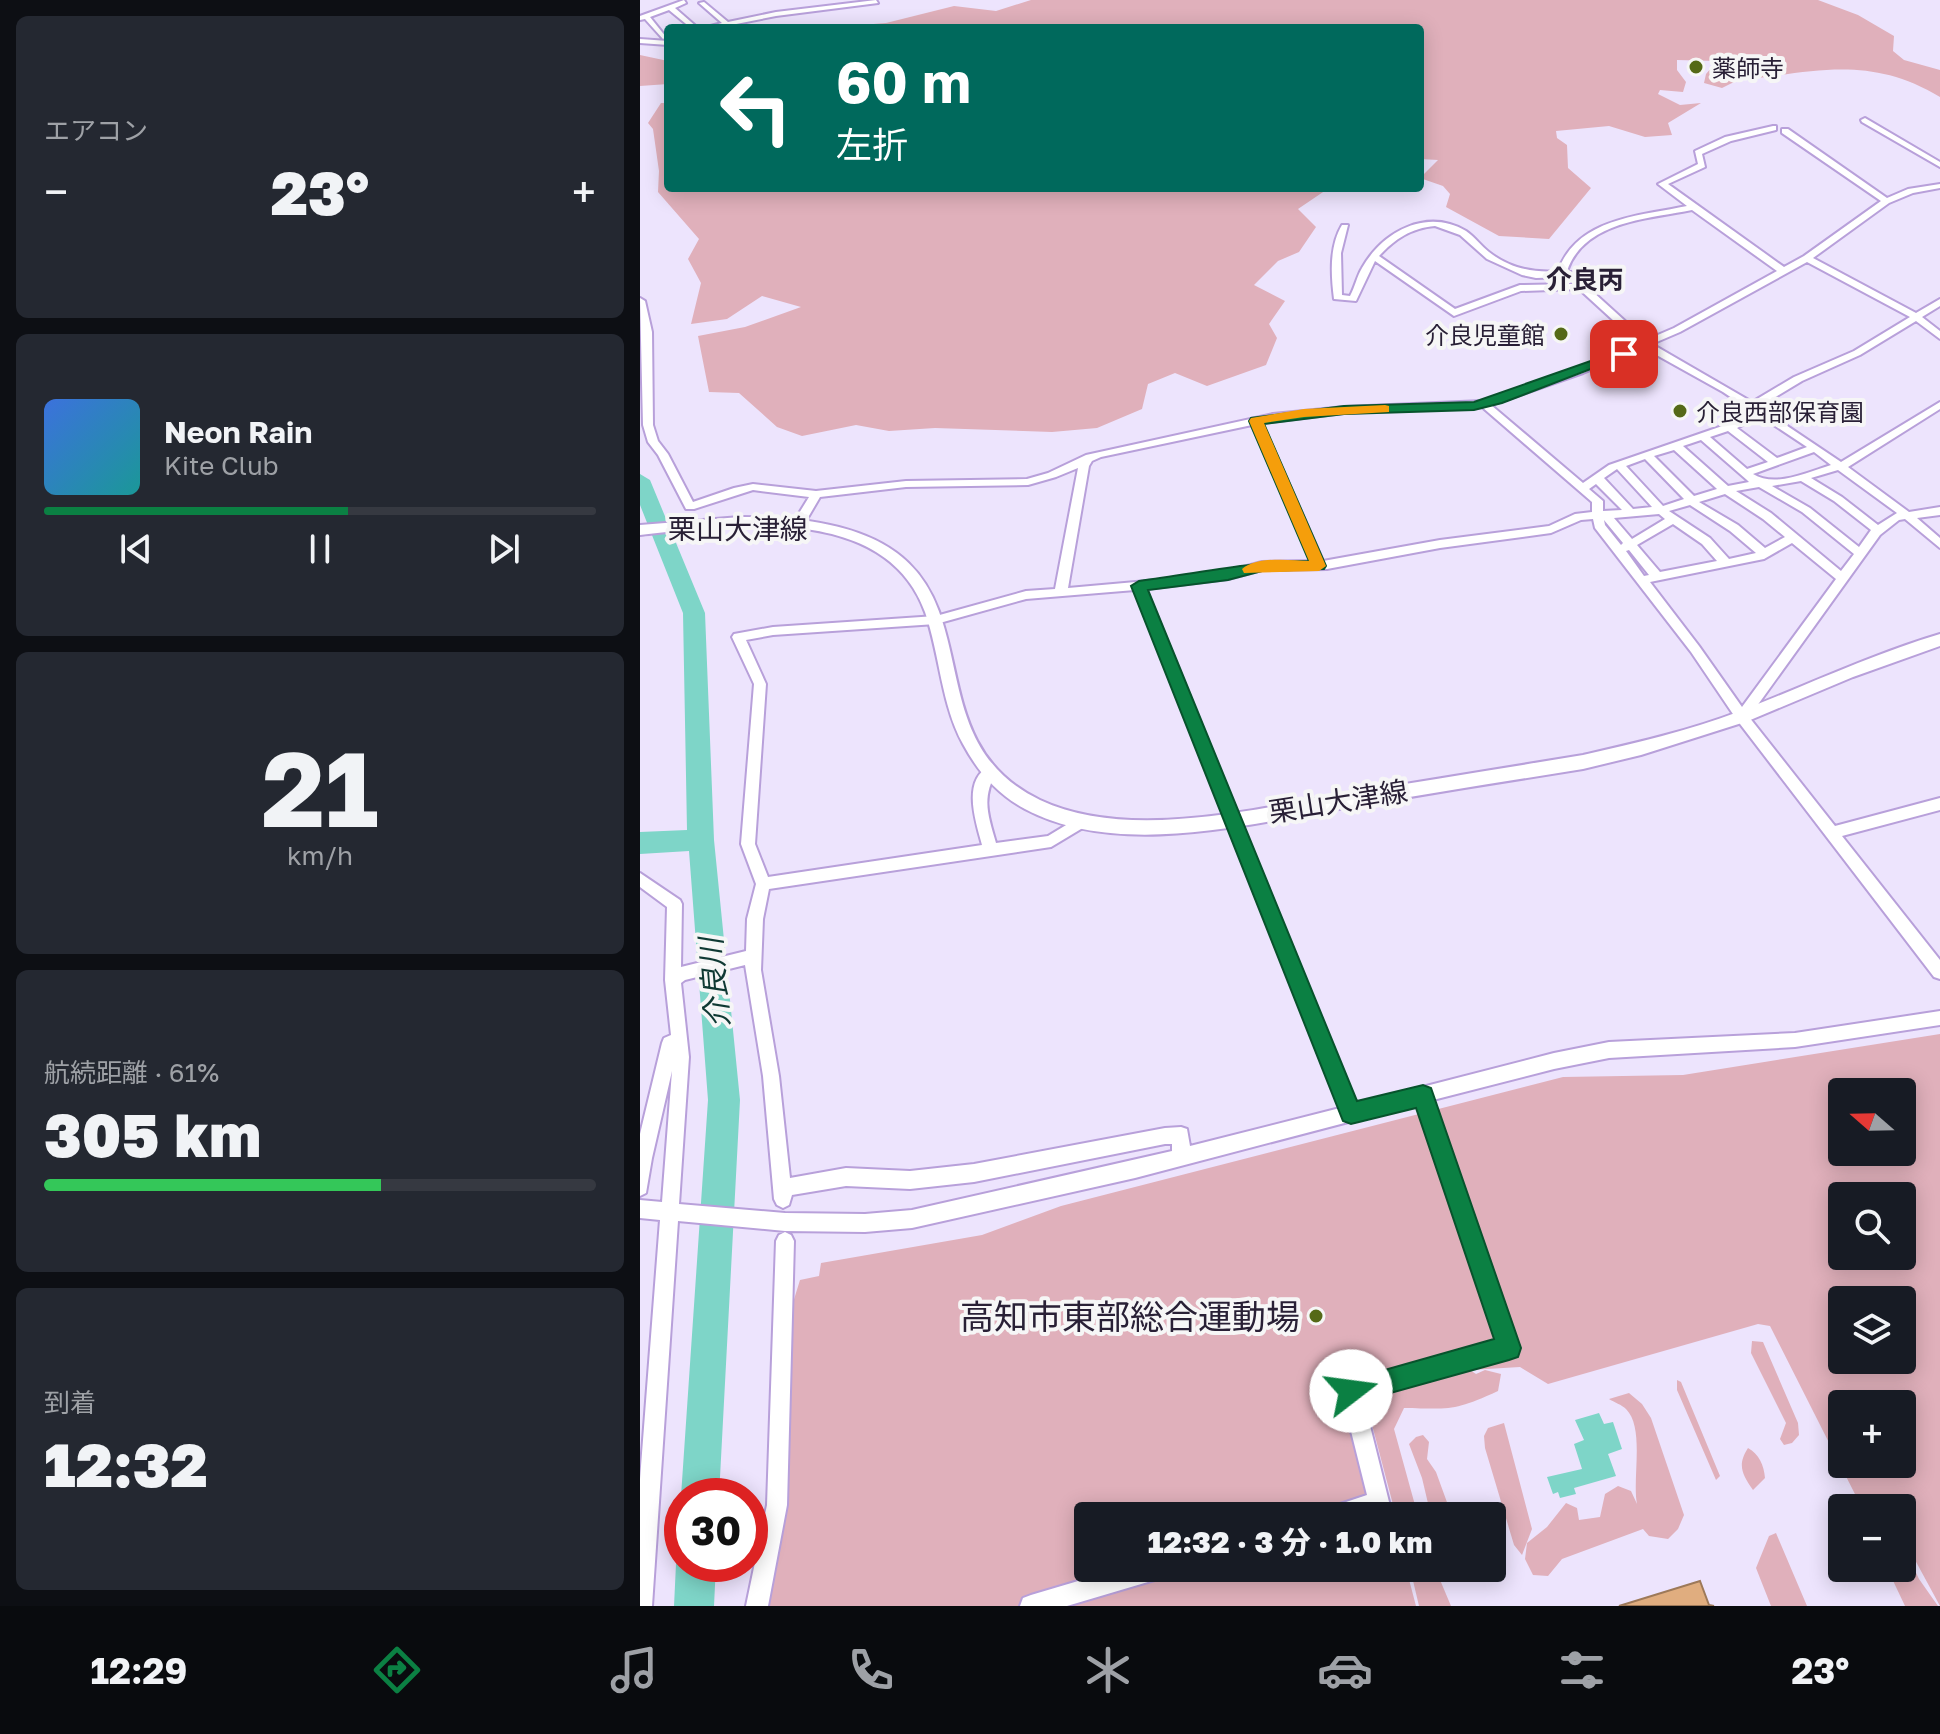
<!DOCTYPE html>
<html lang="ja">
<meta charset="utf-8">
<style>
body{margin:0;font-family:"Golos Text","Noto Sans JP",sans-serif;background:#242831;color:#f1f3f6;height:100vh;display:flex;flex-direction:column;font-size:30px;white-space:nowrap}
*{box-sizing:border-box;margin:0}
p{font-size:26px;color:#9ea1a6}
.icon{flex:none;width:44px;height:44px;fill:none;stroke:currentColor;stroke-width:2;stroke-linecap:round;stroke-linejoin:round}
.map{position:relative;flex:1;overflow:hidden}
.side{display:flex;flex-direction:column;gap:16px;padding:16px;background:#0d0f14;width:640px}
.side>*{flex:none}
.hud{position:absolute;left:24px;top:24px;width:760px;height:168px;border-radius:8px;box-shadow:0 4px 20px #0003;background:#00695c;color:#fff;overflow:hidden}
.needle{width:52px;rotate:290deg}
.fabs{position:absolute;left:1188px;top:1078px;display:grid;gap:16px}
.fabs a{display:grid;place-items:center;width:88px;height:88px;border-radius:8px;background:#171b24;box-shadow:0 4px 20px #0003;font-size:40px}
.speed{position:absolute;left:24px;top:1478px;display:flex;gap:16px;font-size:40px;font-weight:700;text-align:center}
.speed>*{display:grid;place-content:center;width:104px;height:104px;border-radius:50%;background:#171b24;box-shadow:0 4px 20px #0003;line-height:1}
.speed .limit{border:12px solid #d22;background:#fff;color:#111}
.pin{position:absolute;display:grid;place-items:center;width:68px;height:68px;color:#fff;margin:-34px;border-radius:16px;box-shadow:0 4px 12px #0006}
.me{position:absolute;width:88px;margin:-44px;rotate:75deg;stroke-linejoin:round;filter:drop-shadow(0 0 6px #0008)}
.turn{display:flex;align-items:center;gap:28px;height:168px;padding:0 40px;font-size:36px}
.turn .icon{width:104px;height:104px;stroke-width:2.5}
.turn b{display:block;font-size:56px;line-height:68px}
.big{font-size:60px;font-weight:800;line-height:1.1}
.side .widget{flex:1;display:flex;flex-direction:column;justify-content:center;gap:12px;min-width:0;padding:0 28px;border-radius:12px;background:#242831}
.side .dial{align-items:center;gap:0}
.dial b{font-size:104px;line-height:1}
.song{display:flex;align-items:center;gap:24px}
.cover{width:96px;height:96px;border-radius:12px;background:linear-gradient(135deg,hsl(220 70% 55%),hsl(180 70% 35%))}
.played{height:8px;border-radius:4px;background:linear-gradient(90deg,#0b8043 55%,#363941 55%)}
.keys{display:flex;justify-content:space-around;direction:ltr}
.heat{display:flex;justify-content:space-between;align-items:center;font-size:44px;direction:ltr}
.charge{height:12px;border-radius:6px;background:linear-gradient(90deg,#34c759 61%,#363941 0)}
.trip{position:absolute;left:434px;top:1502px;width:432px;height:80px;border-radius:8px;background:#171b24;box-shadow:0 4px 20px #0003;font-weight:800;line-height:80px;text-align:center}
.menu{display:flex;height:128px;justify-content:space-around;align-items:center;background:#090b0e;color:#9ea1a6}
.menu .icon{width:56px;height:56px}
.menu .on{color:#0b8043}
.menu b{font-size:36px;color:#f1f3f6}
main{display:flex;flex:1;min-height:0}
.map>svg:first-child{display:block}
</style>
<main>
<section class="side">
<div class="widget"><p>エアコン</p>
<div class="heat"><a>−</a><b class="big">23°</b><a>+</a></div>
</div>
<div class="widget">
<div class="song"><i class="cover"></i><div><b>Neon Rain</b><p>Kite Club</p></div></div>
<div class="played"></div>
<div class="keys"><svg class="icon" aria-label="previous" viewBox="0 0 24 24"><path d="M18 5L8 12l10 7zM5 5v14"/></svg><svg class="icon" aria-label="pause" viewBox="0 0 24 24"><path d="M8 5v14M16 5v14"/></svg><svg class="icon" aria-label="next" viewBox="0 0 24 24"><path d="M6 5l10 7-10 7zM19 5v14"/></svg></div>
</div>
<div class="widget dial"><b>21</b><p>km/h</p></div>
<div class="widget"><p>航続距離 · 61%</p><b class="big">305 km</b><div class="charge"></div></div>
<div class="widget"><p>到着</p><b class="big">12:32</b></div>
</section>
<div class="map">
<svg width="1300" height="1606" viewBox="0 0 1300 1606">
<rect width="100%" height="100%" fill="#ede4fd"/>
<!-- green -->
<path fill="#e0b0bb" fill-rule="evenodd" d="M391 0H1178L1218 15 1254 36 1253 51 1264 60 1300 70V97C1229 54 1173 72 1096 81L1082 88 1064 83 1066 74 1077 61 1037 60V70L1046 82 1043 92 1020 90 1018 94 1040 105 1061 103 1028 123 1032 135 1005 137 969 126 916 131 917 138 927 145 928 168 951 188 909 239 859 236 806 207 810 194 803 186 780 178 798 160 780 159V28H183L246 23 314 6 356 11Z
M0 55 28 61V84L0 86Z
M21 103H28V188H689L658 209 676 227 659 252 638 261 614 285 645 301 629 324 637 338 626 365 567 386 535 373 508 384 502 409 457 428 412 432 295 428 249 431 216 425 162 436 137 427 99 393 69 392 58 336 105 327 161 307 122 296 87 319 51 324 61 283 48 259 59 239 18 192 19 171 13 129 8 123Z
M1300 1034V1606L1262 1536V1508H1248L1241 1494 1243 1508H1222L1130 1326 1118 1324 908 1384 880 1367 830 1370 836 1374 845 1370 861 1374 858 1391C814 1411 812 1409 764 1408L754 1429 778 1516H756L726 1402 746 1394 724 1401 753 1516H448V1568H766L776 1606H129L148 1481 151 1309 160 1280 179 1276 181 1263 342 1235 421 1206 923 1077 1043 1075ZM1202 1092H1262V1152H1202ZM1202 1196H1262V1256H1202ZM1202 1300H1262V1360H1202ZM1202 1404H1262V1464H1202Z
M1112 1341 1123 1342 1158 1423 1159 1435 1152 1443 1144 1445 1140 1439 1146 1423 1111 1353Z
M1037 1380 1041 1382 1080 1476 1076 1480 1037 1390Z
M989 1393 1002 1404 1011 1418 1044 1515 1038 1529 1028 1539 1009 1536 1003 1529 922 1559 908 1576 893 1575 885 1559 887 1543 907 1527 926 1503 937 1508 939 1520 960 1517 965 1494 978 1486 991 1491 997 1504C992 1478 1005 1428 986 1409 982 1405 974 1402 969 1399Z
M864 1423 892 1529 882 1555 874 1545 845 1448 844 1436 848 1428Z
M783 1435 789 1442 787 1459 796 1472 812 1516H791L782 1478 769 1444 776 1437Z
M1108 1448C1119 1454 1124 1465 1125 1478L1113 1490C1102 1474 1097 1465 1108 1448Z
M1136 1533 1167 1606H1131L1116 1568 1129 1536Z
M1262 1544 1279 1579 1298 1606H1265L1247 1568H1262Z
M770 1568H795L811 1606H779Z"/>
<!-- water -->
<path fill="#7ed5c8" d="M959 1413 964 1424 973 1422 982 1449 968 1454 976 1476 934 1488 936 1494 920 1498 918 1492 913 1494 907 1477 942 1469 934 1444 944 1440 935 1420Z"/>
<g fill="none" stroke-linecap="round" stroke-linejoin="round">
<!-- river -->
<path fill="#7ed5c8" fill-rule="evenodd" d="M0 474 10 480 65 613 74 840 100 1100 79 1496H42V1499L41 1496 68 1100 49 851 0 854V832L47 830 43 613 0 505Z
M42 1550V1564H76L74 1606H34L36 1564Z"/>
</g>
<!-- building -->
<path fill="#e0ad7f" stroke="#9d7959" stroke-width="2" d="M1060 1581 1069 1605 1074 1606H979Z"/>
<g fill="none" stroke-linecap="round" stroke-linejoin="round">
<defs>
<path id="minor" d="M44 0 46 3 35 8 58 28H51L29 10 10 17 26 37 23 39 5 19 0 20V16Z
M236 0 238 3 136 16 76 28H63L82 23 59 3 64 2 88 22 136 12Z
M0 39 28 41V45L0 43Z
M1225 118 1300 162V167L1222 122 1221 120Z
M1133 126H1136V130L1091 141 1062 154 1065 167 1028 184 1144 267 1164 256 1241 201 1142 133V129H1148L1247 198 1268 189 1300 184V188L1273 193 1249 203 1173 258 1276 313 1300 299V306L1282 317 1300 331V339L1276 321 1220 355 1162 381 1119 407 1201 462 1300 402V409L1208 467 1269 512 1300 507V515L1277 518 1300 538V548L1265 519 1259 520 1240 535 1109 717 1195 826 1300 798V810L1202 836 1300 960V979L1294 977 1097 720 1051 652 955 528 953 519 941 520 911 533 800 548 687 569 622 570 588 579 506 589 716 1104 914 1053 969 1042 1155 1033 1300 1011V1025L1155 1047 969 1058 914 1069 793 1100 879 1348 876 1355 869 1358 723 1398 749 1502 746 1509 727 1516H682L685 1509 727 1495 701 1391 704 1384 857 1342 777 1104 495 1178 272 1228 225 1232 145 1231 38 1221 12 1606H0V1479L20 1220 0 1218V1200L22 1202 32 1071 12 1158 6 1193 0 1196V1134L22 1043 24 1038 31 1035 25 980 27 907 0 887V873L40 900 42 904 41 967 106 951 107 919 116 884 101 844 114 684 92 637 94 634 133 627 296 616 386 591 415 589 438 468 416 477 388 485 266 487 180 497 163 526 159 527 153 523 169 497 113 490 54 509H46L18 455 8 442 3 425 0 298 5 301 12 332 13 425 18 441 28 454 53 502 94 488 113 484 176 491 266 481 387 479 408 473 446 455 633 414 704 407 843 401 937 369 998 343 939 289 881 291 814 316 735 261 716 301 694 299C691 275 689 247 702 225H708L701 253 702 295 710 296C715 287 717 276 722 268 743 231 787 208 826 231 835 237 841 246 849 252 869 268 893 273 918 271 937 218 999 216 1047 206L1018 184 1058 164 1055 151 1085 137ZM1052 210 1137 271 1034 328 1006 340 931 272 927 271C944 221 1008 219 1052 210ZM795 226 820 235 847 259 882 275 896 278 926 277 933 284 880 285 815 309 739 256C755 239 771 228 795 226ZM1167 262 1270 317 1214 351 1154 377 1112 402 1012 344 1040 332ZM1004 348 1083 392 1113 412 1091 423 969 465 943 483 851 405 943 373ZM842 407 952 502V512L935 514 909 526 800 540 683 561 622 423 704 413ZM1120 416 1167 447 1137 458 1097 428ZM612 425 671 561 622 562 588 571 518 580 428 588 449 466 452 461 461 457ZM1088 431 1128 462 1107 469 1070 437ZM1061 440 1107 480 1109 482 1088 486 1043 446ZM1034 450 1076 488 1077 489 1054 496 1014 456ZM1174 452 1191 465C1168 472 1135 488 1113 474ZM1005 459 1044 499 1023 506 986 466ZM977 469 1012 507 993 509 964 478ZM1198 470 1257 513 1238 525 1202 497 1171 478ZM1161 481 1194 501 1231 530 1219 547 1170 508 1132 486ZM956 484 982 510 963 511V501L949 489ZM1119 487 1162 512 1214 554 1201 571 1131 513 1096 491ZM1085 494 1123 519 1145 537 1125 548 1098 525 1059 502ZM1050 505 1090 531 1116 553 1089 559 1070 538 1029 511ZM1019 514 1025 519 992 539 974 518ZM964 520 983 543 981 545 965 525ZM1033 524 1062 544 1077 561 1020 572 997 545ZM1152 543 1196 579 1102 707 1059 646 1010 582 1124 559ZM989 550 1009 575 1004 576 986 551ZM495 590 700 1108 550 1146 547 1129 541 1127 525 1128 334 1164 270 1171 206 1168 150 1178 139 1076 121 970 123 919 129 889 411 847 446 826 448 822 446 818 441 816 408 836 356 843C348 815 341 798 357 771L350 766C321 780 336 822 342 845L128 877 115 844 126 684 106 640 133 635 296 624 386 599ZM105 965 123 1076 134 1199 137 1205 143 1208 149 1205 152 1195 206 1186 270 1189 334 1182 525 1144H532V1151L272 1210 225 1214 145 1213 39 1204 49 1057 41 983 45 980Z
M145 1232 151 1235 154 1241 147 1505 128 1606H106L127 1505 136 1241 139 1235Z
M482 1568H529L526 1576 518 1579 427 1606H380L383 1598 391 1595Z"/>
<path id="major" d="M100 517C404 516 243 725 400 800 490 842 616 808 710 793 788 780 865 768 943 755 995 743 1048 731 1098 712 1165 686 1230 655 1300 634V646L1213 677 1108 721 1001 755 943 769C868 781 792 793 717 806 615 822 481 860 385 809 357 794 338 772 323 744 301 704 300 655 285 612 245 502 91 525 0 535V525Z"/>
</defs>
<!-- minor casing -->
<use href="#minor" stroke="#b8a0da" stroke-width="4"/>
<!-- major casing -->
<use href="#major" stroke="#b8a0da" stroke-width="4"/>
<!-- minor -->
<use href="#minor" fill="#fff" fill-rule="evenodd"/>
<!-- major -->
<use href="#major" fill="#fff" fill-rule="evenodd"/>
</g>
<!-- route -->
<path fill="#0b8043" stroke="#07532c" stroke-width="2" d="M979 351 990 354 862 403 834 410 704 414 624 424 686 566 684 569 622 571 588 580 508 590 717 1101 783 1085 791 1088 881 1348 878 1357 869 1360 711 1404 702 1400 699 1391 702 1382 854 1339 776 1108 711 1124 703 1121 491 586 499 581C556 574 612 561 669 561L609 421 611 418 704 406 834 402Z"/>
<!-- slow -->
<path fill="#f59e0b" d="M745 405 749 406V412L664 417 624 423 686 566 679 571 604 573 602 569C617 556 649 560 669 561L609 421 611 418 664 409Z"/>
<!-- markers -->
<g fill="#556917" stroke="#f6f6f6" stroke-width="3">
<circle cx="1056" cy="67" r="8"/>
<circle cx="921" cy="334" r="8"/>
<circle cx="1040" cy="411" r="8"/>
<circle cx="676" cy="1316" r="8"/>
</g>
<g text-anchor="middle" dominant-baseline="central" stroke-width="8" stroke-linejoin="round" paint-order="stroke">
<!-- far-poi labels -->
<g font-size="24" fill="#292036" stroke="#f6f6f6" text-anchor="start">
<text x="1072" y="67">薬師寺</text>
<text x="905" y="334" text-anchor="end">介良児童館</text>
<text x="1056" y="411">介良西部保育園</text>
</g>
<!-- far-quarter labels -->
<g font-size="26" font-weight="bold" fill="#292036" stroke="#f6f6f6">
<text x="945" y="279">介良丙</text>
</g>
<!-- street labels -->
<g font-size="28" fill="#292036" stroke="#f6f6f6">
<text x="98" y="528">栗山大津線</text>
<text transform="translate(698 801) rotate(-9)">栗山大津線</text>
</g>
<!-- water labels -->
<g font-size="30" font-style="italic" fill="#0f3933" stroke="#f6f6f6">
<text transform="translate(74 983) rotate(-95)">介良川</text>
</g>
<!-- near-poi labels -->
<g font-size="34" fill="#292036" stroke="#f6f6f6" text-anchor="end">
<text x="660" y="1316">高知市東部総合運動場</text>
</g>
</g>
</svg>
<div class="fabs">
<a><svg class="needle" viewBox="-14 -14 28 28"><path d="M0-13l5 13h-10z" fill="#e53935"/><path d="M0 13l5-13h-10z" fill="#9ea1a6"/></svg></a>
<a><svg class="icon" aria-label="search" viewBox="0 0 24 24"><circle cx="10" cy="10" r="6"/><path d="M15 15l6 6"/></svg></a>
<a><svg class="icon" aria-label="layers" viewBox="0 0 24 24"><path d="M12 4l9 5-9 5-9-5zM3 14l9 5 9-5"/></svg></a>
<a>+</a>
<a>−</a>
</div>
<div class="speed"><div class="limit">30</div></div>
<div class="pin" style="left:984px;top:354px;background:#d93025"><svg class="icon" aria-label="arrive" viewBox="0 0 24 24"><path d="M6 21V4h12l-3 4 3 4H6"/></svg></div>
<svg class="me" style="left:711px;top:1391px" viewBox="-20 -20 40 40"><circle r="19" fill="#fff"/><path d="M0-13L10 11 0 6-10 11z" fill="#0b8043"/></svg>
<div class="trip">12:32 · 3 分 · 1.0 km</div>
<div class="hud">
<div class="turn"><svg class="icon" aria-label="left" viewBox="0 0 24 24"><path d="M17 20v-9H6M10 6l-5 5 5 5"/></svg><div><b>60 m</b>左折</div></div>
</div>
</div>
</main>
<nav class="menu">
<b>12:29</b>
<svg class="icon on" aria-label="directions" viewBox="0 0 24 24"><path d="M12 3l9 9-9 9-9-9zM9 14v-3h6M13 9l2 2-2 2"/></svg>
<svg class="icon" aria-label="music" viewBox="0 0 24 24"><path d="M9 18V5l10-2v13"/><circle cx="6" cy="18" r="3"/><circle cx="16" cy="16" r="3"/></svg>
<svg class="icon" aria-label="phone" viewBox="0 0 24 24"><path d="M5 4h4l2 5-3 2q2 4 5 5l2-3 5 2v4C11 20 4 13 5 4z"/></svg>
<svg class="icon" aria-label="climate" viewBox="0 0 24 24"><path d="M12 3v18M4 7l16 10M4 17L20 7"/></svg>
<svg class="icon" aria-label="car" viewBox="0 0 24 24"><path d="M5 17H2v-5l4-1 3-4h7l3 4 3 1v5h-3M9 17h6M6 11h13"/><circle cx="7" cy="17" r="2"/><circle cx="17" cy="17" r="2"/></svg>
<svg class="icon" aria-label="filters" viewBox="0 0 24 24"><path d="M4 7h16M4 17h16"/><circle cx="9" cy="7" r="2"/><circle cx="15" cy="17" r="2"/></svg>
<b>23°</b>
</nav>
